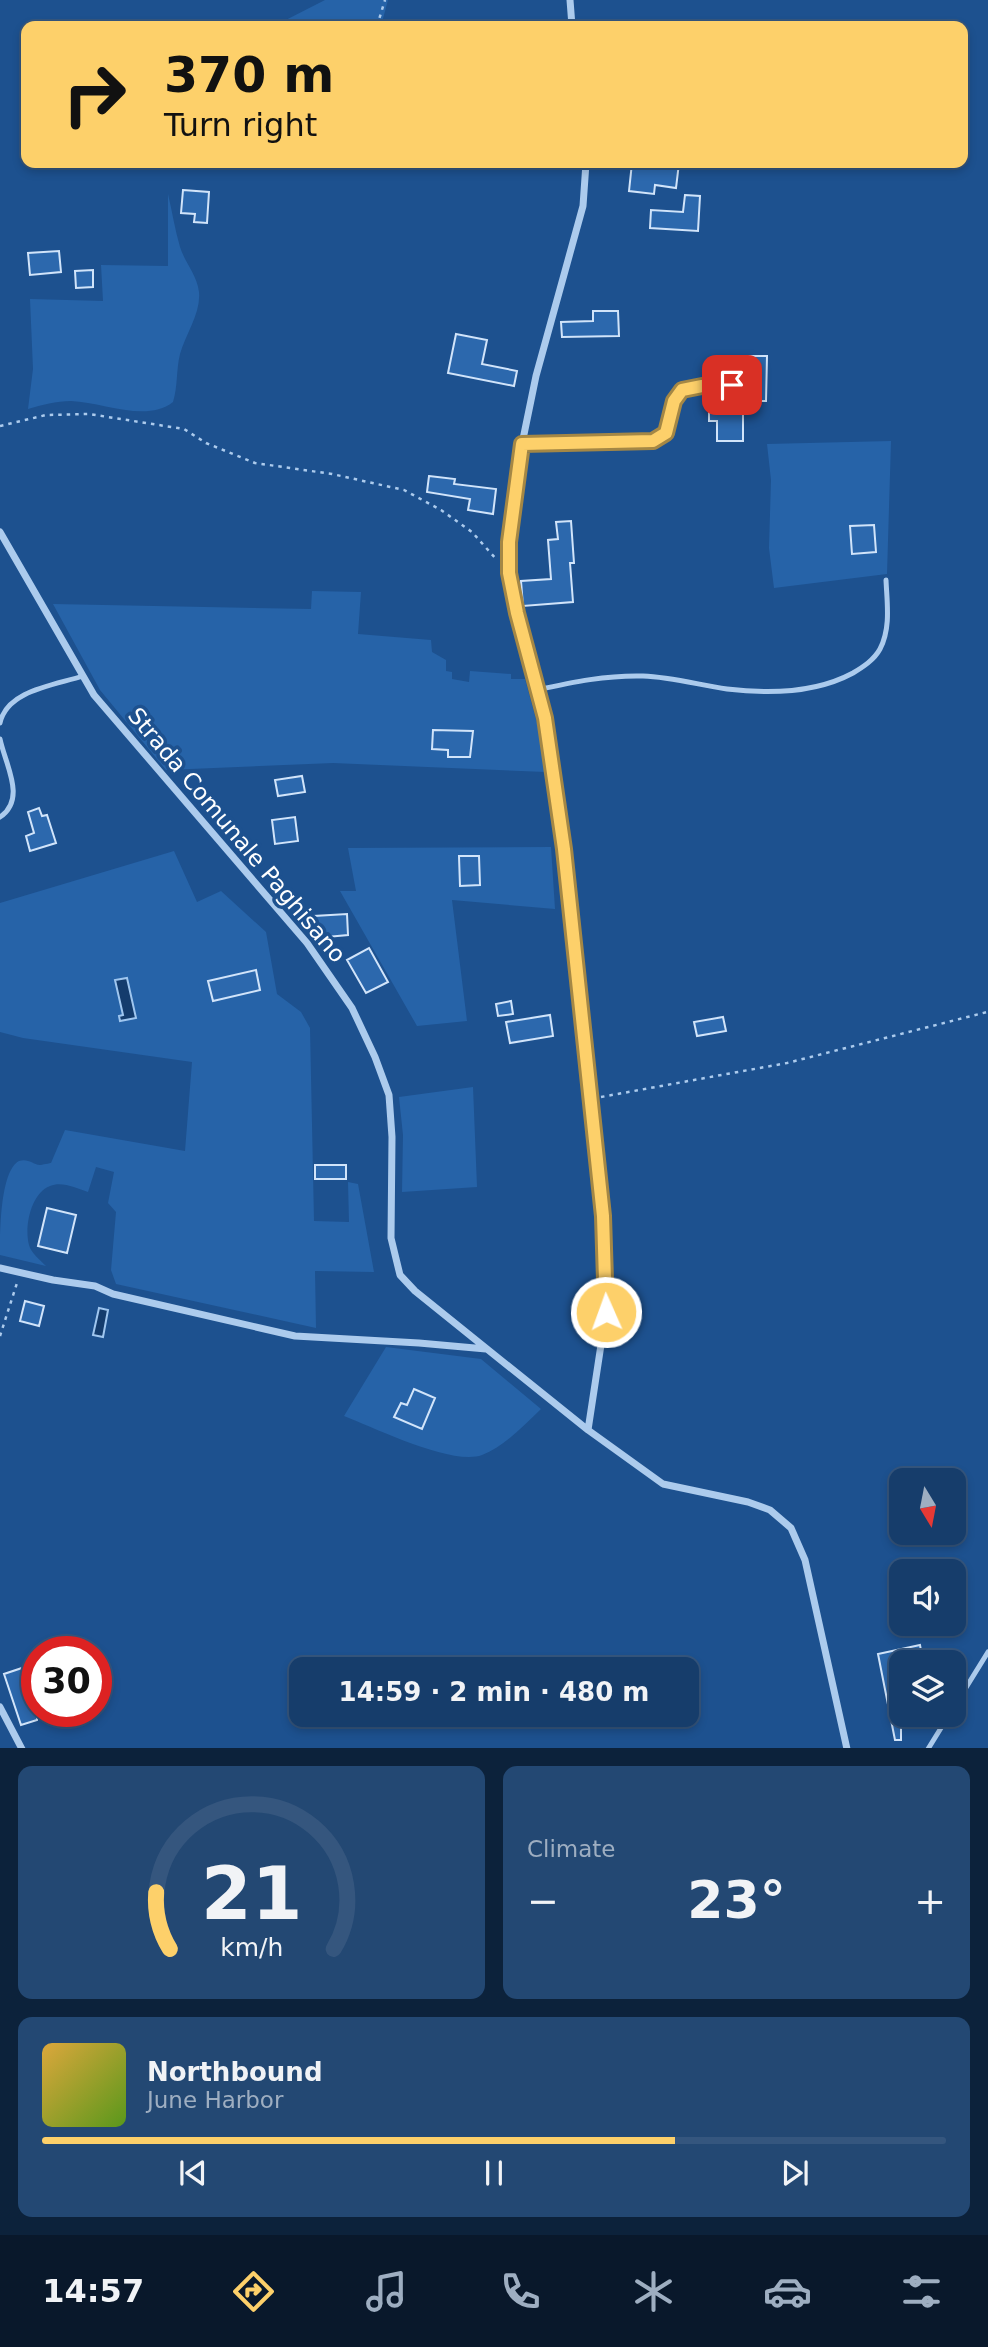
<!DOCTYPE html>
<meta charset="utf-8">
<style>
body{margin:0;font-family:"DejaVu Sans",sans-serif;background:#234873;color:#f1f3f6;height:100vh;display:flex;flex-direction:column;font-size:26px;white-space:nowrap}
*{box-sizing:border-box;margin:0}
p{font-size:23px;color:#9eaec1}
.icon{flex:none;width:38px;height:38px;fill:none;stroke:currentColor;stroke-width:2;stroke-linecap:round;stroke-linejoin:round}
.map{position:relative;height:1748px;overflow:hidden}
.details{display:flex;flex-direction:column;gap:18px;padding:18px;background:#0c223b;flex:1}
.details>*{flex:none}
.banner{position:absolute;left:21px;top:21px;width:947px;height:147px;border-radius:14px;box-shadow:0 4px 10px #0003,0 0 0 2px #35567e;background:#fdd06a;color:#111;overflow:hidden}
.needle{width:46px;rotate:170deg}
.buttons{position:absolute;left:889px;top:1468px;display:grid;gap:14px}
.buttons a{display:grid;place-items:center;width:77px;height:77px;border-radius:14px;background:#163d6b;box-shadow:0 4px 10px #0003,0 0 0 2px #35567e;font-size:35px}
.speed{position:absolute;left:21px;top:1636px;display:flex;gap:14px;font-size:35px;font-weight:700;text-align:center}
.speed>*{display:grid;place-content:center;width:91px;height:91px;border-radius:50%;background:#163d6b;box-shadow:0 4px 10px #0003,0 0 0 2px #35567e;line-height:1}
.speed .limit{border:10px solid #d22;background:#fff;color:#111}
.pin{position:absolute;display:grid;place-items:center;width:60px;height:60px;color:#fff;margin:-30px;border-radius:14px;box-shadow:0 4px 10px #0006}
.me{position:absolute;width:77px;margin:-38px;rotate:358deg;stroke-linejoin:round;filter:drop-shadow(0 0 5px #0008)}
.turn{display:flex;align-items:center;gap:24px;height:147px;padding:0 28px;font-size:32px}
.turn .icon{width:91px;height:91px;stroke-width:2.5}
.turn b{display:block;font-size:49px;line-height:60px}
.big{font-size:52px;font-weight:700;line-height:1.1}
.details .tile{flex:1;display:flex;flex-direction:column;justify-content:center;gap:10px;min-width:0;padding:0 24px;border-radius:14px;background:#234873}
.details .dial{align-items:center;gap:0}
.dial svg{height:182px;overflow:visible;fill:none;stroke:#35567e;stroke-width:7;stroke-linecap:round;text-anchor:middle}
.dial text{fill:#f1f3f6;stroke:none}
.song{display:flex;align-items:center;gap:21px}
.cover{width:84px;height:84px;border-radius:10px;background:linear-gradient(135deg,hsl(40 70% 55%),hsl(90 70% 35%))}
.played{height:7px;border-radius:4px;background:linear-gradient(90deg,#fdd06a 70%,#35567e 70%)}
.keys{display:flex;justify-content:space-around;direction:ltr}
.heat{display:flex;justify-content:space-between;align-items:center;font-size:38px;direction:ltr}
.details .tiles{flex:1;display:grid;gap:18px;grid-template-columns:1fr 1fr}
.tile:last-child{grid-column:span 2}
.trip{position:absolute;left:289px;top:1657px;width:410px;height:70px;border-radius:14px;background:#163d6b;box-shadow:0 4px 10px #0003,0 0 0 2px #35567e;font-weight:700;line-height:70px;text-align:center}
.dock{display:flex;height:112px;justify-content:space-around;align-items:center;background:#09182b;color:#9eaec1}
.dock .icon{width:49px;height:49px}
.dock .selected{color:#fdd06a}
.dock b{font-size:32px;color:#f1f3f6}
.map>svg:first-child{display:block}
</style>
<div class="map">
<svg width="988" height="1749" viewBox="0 0 988 1749">
<rect width="100%" height="100%" fill="#1d518f"/>
<!-- green -->
<path fill="#2663a8" d="M325 0H388L381 26H274Z
M168 194C172 211 175 230 180 247 185 263 197 275 199 292 201 313 186 333 180 354 176 370 178 386 173 402 146 423 103 402 71 401 56 401 42 405 28 409L33 369 30 299 103 301 101 265 168 266Z
M891 441 887 574 774 588 769 548 771 480 767 444Z
M312 591 361 592 358 634 431 640 432 652 446 660V671L452 672V679L469 682 470 671 511 674V679H525L537 723 546 772 333 763 166 770 100 690 53 604 311 609Z
M551 847 555 909 452 900 467 1021 417 1026 340 891H356L348 848Z
M174 851 197 902 221 891 266 932 277 994 301 1012 310 1028 314 1221 349 1222 348 1182 358 1184 374 1272 315 1271 316 1328 116 1284 111 1270 116 1212 108 1203 114 1172 96 1167 88 1192C76 1188 62 1181 50 1186 31 1193 24 1227 29 1245 31 1253 40 1260 46 1266L0 1255C0 1233 0 1171 19 1161 28 1158 32 1164 40 1165 41 1165 51 1163 51 1163L65 1130 185 1151 192 1062 23 1038 0 1032V903Z
M473 1087 477 1187 402 1192 403 1135 399 1097Z
M386 1347 481 1359 541 1409C524 1425 504 1447 482 1455 452 1466 375 1428 344 1416Z"/>
<!-- water -->
<path fill="#143c6d" stroke="#9fc6ef" stroke-width="2" d="M127 978 136 1018 120 1021 119 1016 123 1015 115 980Z
M99 1308 108 1310 103 1337 93 1335Z"/>
<!-- building -->
<path fill="#2c68ad" stroke="#d1e4fa" stroke-width="2" d="M632 163H679L676 188 655 185 654 194 629 191Z
M183 190 209 192 207 223 194 222 195 214 181 213Z
M685 195 700 196 698 231 650 228 651 210 683 212Z
M59 251 61 272 30 275 28 253Z
M93 270V287L76 288 75 271Z
M593 311H618L619 336 562 337 561 322 593 321Z
M456 334 487 340 482 364 517 371 514 386 448 373Z
M749 356H767L766 401H748Z
M709 394 743 395V441H717V421H709Z
M429 476 455 479 454 484 496 489 493 514 468 510 470 499 427 492Z
M571 521 574 563H570L573 602 523 606 521 581 551 579 548 540 558 539 556 522Z
M874 525 876 552 852 554 850 526Z
M433 730 473 731 470 757H448V750L432 749Z
M302 776 305 792 278 796 275 780Z
M39 808 42 816 47 815 56 843 30 851 26 836 34 833 28 812Z
M295 817 298 841 275 844 272 820Z
M459 856H479L480 885 460 886Z
M347 914 348 935 316 938 314 916Z
M369 948 388 982 366 993 347 960Z
M256 970 260 990 213 1001 208 981Z
M511 1001 513 1014 498 1016 496 1004Z
M550 1015 553 1036 510 1043 506 1022Z
M723 1017 726 1031 697 1036 694 1022Z
M315 1165H346V1179H315Z
M47 1208 76 1215 67 1253 38 1246Z
M25 1301 44 1306 39 1326 20 1321Z
M414 1389 435 1398 422 1429 394 1417 401 1403 407 1405Z
M920 1645 923 1662H901V1740H895L878 1654Z
M37 1663V1720L21 1725 4 1674Z"/>
<g fill="none" stroke-linecap="round" stroke-linejoin="round">
<!-- path -->
<path stroke="#accbed" stroke-width="2.5" stroke-dasharray="3.5 5" stroke-linecap="butt" d="M377 26 385 0
M0 426 46 415 89 414 184 429 206 443 255 463 332 474 404 490 441 510 472 532 497 560
M601 1097 787 1063 987 1012
M0 1336 17 1283"/>
<!-- service -->
<path stroke="#accbed" stroke-width="5" d="M522 444 653 441 666 433 674 402 682 390 702 385H732
M537 690C573 682 607 675 643 676 672 677 699 685 727 689 768 694 816 693 853 673 863 667 874 660 880 649 891 628 887 603 886 580
M0 723C7 690 56 685 83 676
M0 739C5 764 27 799 0 817
M954 1707 988 1652
M928 1749 949 1715"/>
<!-- minor -->
<path stroke="#accbed" stroke-width="7" d="M570 0 572 26
M586 163 583 206 536 376 522 444 509 542V573L517 613 545 718 564 849 603 1216 606 1312 588 1430
M0 532 94 695 307 943 352 1008 375 1057 389 1095 392 1137 391 1238 400 1275 415 1291 487 1349 588 1430 663 1484 748 1502 770 1510 791 1528 805 1560 847 1749
M0 1268 53 1280 95 1286 113 1294 295 1336 419 1343 486 1349
M0 1707 22 1749"/>
</g>
<g fill="none" stroke-linecap="round" stroke-linejoin="round">
<defs>
<path id="route" d="M606 1312 603 1216 564 849 545 718 517 613 509 573V542L522 444 653 441 666 433 674 401 682 390 702 386 732 385"/>
</defs>
<!-- route casing -->
<use href="#route" stroke="#a48745" stroke-width="18"/>
<!-- route -->
<use href="#route" stroke="#fdd06a" stroke-width="12"/>
</g>
<g text-anchor="middle" dominant-baseline="central" stroke-width="7" stroke-linejoin="round" paint-order="stroke">
<!-- street labels -->
<g font-size="23" fill="#fff" stroke="#1d518f">
<text transform="translate(237 835) rotate(50)">Strada Comunale Paghisano</text>
</g>
</g>
</svg>
<div class="buttons">
<a><svg class="needle" viewBox="-14 -14 28 28"><path d="M0-13l5 13h-10z" fill="#e53935"/><path d="M0 13l5-13h-10z" fill="#9eaec1"/></svg></a>
<a><svg class="icon" aria-label="sound" viewBox="0 0 24 24"><path d="M4 9h4l5-4v14l-5-4H4zM17 9q2 3 0 6"/></svg></a>
<a><svg class="icon" aria-label="layers" viewBox="0 0 24 24"><path d="M12 4l9 5-9 5-9-5zM3 14l9 5 9-5"/></svg></a>
</div>
<div class="speed"><div class="limit">30</div></div>
<div class="pin" style="left:732px;top:385px;background:#d93025"><svg class="icon" aria-label="arrive" viewBox="0 0 24 24"><path d="M6 21V4h12l-3 4 3 4H6"/></svg></div>
<svg class="me" style="left:606px;top:1312px" viewBox="-20 -20 40 40"><circle r="17" fill="#fdd06a" stroke="#fff" stroke-width="3"/><path d="M0-11L8 9 0 5-8 9z" fill="#fff"/></svg>
<div class="trip">14:59 · 2 min · 480 m</div>
<div class="banner">
<div class="turn"><svg class="icon" aria-label="right" viewBox="0 0 24 24"><path d="M7 20v-9h11M14 6l5 5-5 5"/></svg><div><b>370 m</b>Turn right</div></div>
</div>
</div>
<section class="details">
<div class="tiles">
<div class="tile dial"><svg viewBox="0 0 100 80">
<path d="M14 69A42 42 0 1 1 86 69"/>
<path d="M14 69A42 42 0 0 1 8 44" stroke="#fdd06a"/>
<text x="50" y="56" font-size="32" font-weight="700">21</text>
<text x="50" y="72" font-size="11">km/h</text>
</svg></div>
<div class="tile"><p>Climate</p>
<div class="heat"><a>−</a><b class="big">23°</b><a>+</a></div>
</div>
<div class="tile">
<div class="song"><i class="cover"></i><div><b>Northbound</b><p>June Harbor</p></div></div>
<div class="played"></div>
<div class="keys"><svg class="icon" aria-label="previous" viewBox="0 0 24 24"><path d="M18 5L8 12l10 7zM5 5v14"/></svg><svg class="icon" aria-label="pause" viewBox="0 0 24 24"><path d="M8 5v14M16 5v14"/></svg><svg class="icon" aria-label="next" viewBox="0 0 24 24"><path d="M6 5l10 7-10 7zM19 5v14"/></svg></div>
</div>
</div>
</section>
<nav class="dock">
<b>14:57</b>
<svg class="icon selected" aria-label="directions" viewBox="0 0 24 24"><path d="M12 3l9 9-9 9-9-9zM9 14v-3h6M13 9l2 2-2 2"/></svg>
<svg class="icon" aria-label="music" viewBox="0 0 24 24"><path d="M9 18V5l10-2v13"/><circle cx="6" cy="18" r="3"/><circle cx="16" cy="16" r="3"/></svg>
<svg class="icon" aria-label="phone" viewBox="0 0 24 24"><path d="M5 4h4l2 5-3 2q2 4 5 5l2-3 5 2v4C11 20 4 13 5 4z"/></svg>
<svg class="icon" aria-label="climate" viewBox="0 0 24 24"><path d="M12 3v18M4 7l16 10M4 17L20 7"/></svg>
<svg class="icon" aria-label="car" viewBox="0 0 24 24"><path d="M5 17H2v-5l4-1 3-4h7l3 4 3 1v5h-3M9 17h6M6 11h13"/><circle cx="7" cy="17" r="2"/><circle cx="17" cy="17" r="2"/></svg>
<svg class="icon" aria-label="filters" viewBox="0 0 24 24"><path d="M4 7h16M4 17h16"/><circle cx="9" cy="7" r="2"/><circle cx="15" cy="17" r="2"/></svg>
</nav>
